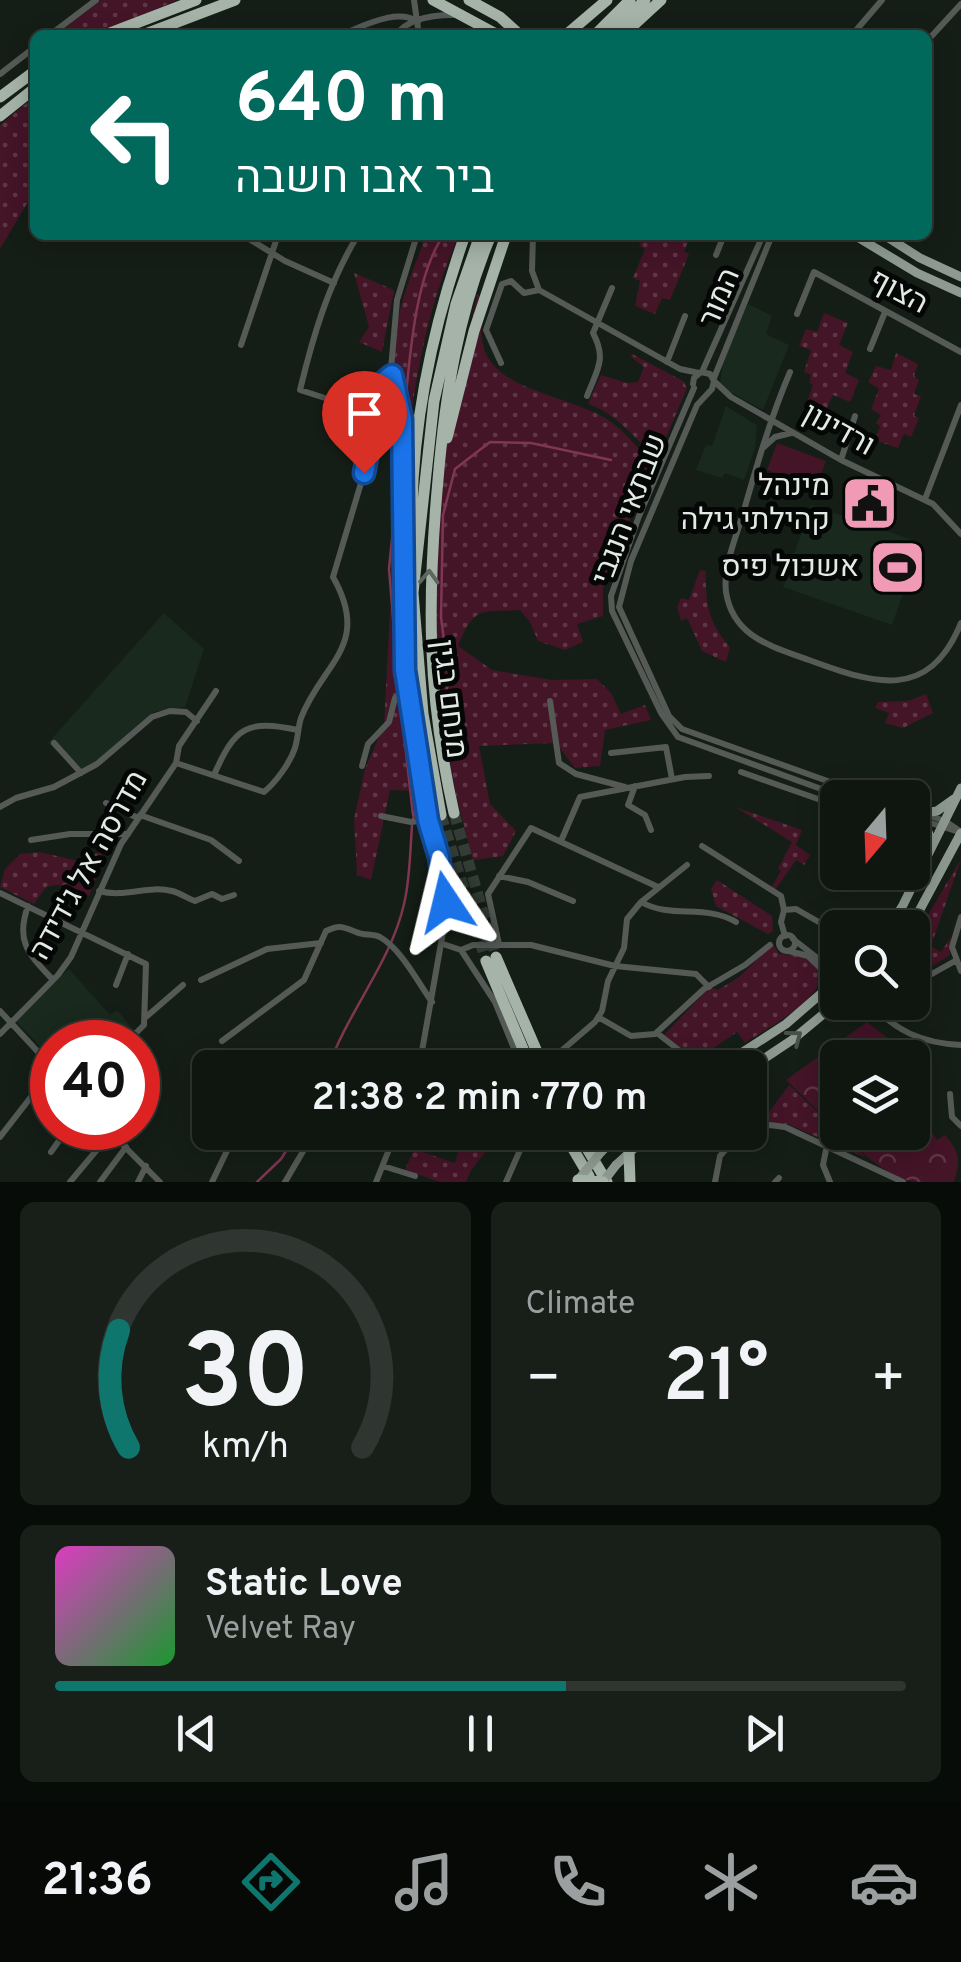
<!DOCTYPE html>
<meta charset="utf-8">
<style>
body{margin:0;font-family:Overpass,Heebo,sans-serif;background:#181f19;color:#f1f3f6;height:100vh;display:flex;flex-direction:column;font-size:38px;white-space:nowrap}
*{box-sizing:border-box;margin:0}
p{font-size:32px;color:#9b9f9f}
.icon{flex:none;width:55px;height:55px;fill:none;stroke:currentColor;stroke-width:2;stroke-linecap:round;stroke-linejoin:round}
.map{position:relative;height:1182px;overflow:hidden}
.sheet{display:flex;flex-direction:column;gap:20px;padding:20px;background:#080c09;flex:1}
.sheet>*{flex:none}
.hud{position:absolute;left:30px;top:30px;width:902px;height:210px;border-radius:15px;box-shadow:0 5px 25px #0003,0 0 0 2px #2f3530;background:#00695c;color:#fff;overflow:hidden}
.needle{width:65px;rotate:199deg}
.fabs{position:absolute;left:820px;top:780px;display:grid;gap:20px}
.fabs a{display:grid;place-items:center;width:110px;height:110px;border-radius:15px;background:#0f1610;box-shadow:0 5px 25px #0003,0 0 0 2px #2f3530;font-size:50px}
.speed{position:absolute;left:30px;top:1020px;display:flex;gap:20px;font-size:50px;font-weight:700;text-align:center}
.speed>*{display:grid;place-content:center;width:130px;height:130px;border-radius:50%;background:#0f1610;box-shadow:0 5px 25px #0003,0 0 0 2px #2f3530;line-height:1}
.speed .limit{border:15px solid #d22;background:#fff;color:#111}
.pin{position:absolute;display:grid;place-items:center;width:85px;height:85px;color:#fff;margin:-102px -42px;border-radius:50% 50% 50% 0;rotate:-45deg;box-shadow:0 0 10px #0007}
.pin .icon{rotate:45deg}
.me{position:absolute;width:110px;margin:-55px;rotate:350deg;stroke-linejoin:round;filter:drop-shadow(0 0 8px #0008)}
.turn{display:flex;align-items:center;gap:35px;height:210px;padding:0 40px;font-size:45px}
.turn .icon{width:130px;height:130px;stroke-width:2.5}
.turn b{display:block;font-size:70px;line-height:85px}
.big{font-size:75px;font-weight:600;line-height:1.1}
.sheet .card{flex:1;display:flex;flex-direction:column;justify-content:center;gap:15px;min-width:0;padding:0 35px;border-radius:15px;background:#181f19}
.sheet .dial{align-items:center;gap:0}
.dial svg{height:260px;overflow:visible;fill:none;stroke:#2f3530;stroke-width:7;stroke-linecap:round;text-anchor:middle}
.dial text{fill:#f1f3f6;stroke:none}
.song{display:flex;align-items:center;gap:30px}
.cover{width:120px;height:120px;border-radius:15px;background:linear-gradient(135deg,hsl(310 70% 55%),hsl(130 70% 35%))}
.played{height:10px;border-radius:5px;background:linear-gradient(90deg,#0f766e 60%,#2f3530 60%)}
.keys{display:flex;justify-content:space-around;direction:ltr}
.heat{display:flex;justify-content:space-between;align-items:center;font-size:55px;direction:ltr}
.sheet .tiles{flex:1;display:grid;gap:20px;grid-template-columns:1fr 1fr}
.card:last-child{grid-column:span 2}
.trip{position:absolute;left:192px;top:1050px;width:575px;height:100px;border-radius:15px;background:#0f1610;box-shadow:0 5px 25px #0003,0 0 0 2px #2f3530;font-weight:600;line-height:100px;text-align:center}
.tab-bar{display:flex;height:160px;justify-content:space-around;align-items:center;background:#060906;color:#9b9f9f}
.tab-bar .icon{width:70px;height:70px}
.tab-bar .selected{color:#0f766e}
.tab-bar b{font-size:45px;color:#f1f3f6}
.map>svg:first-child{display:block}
</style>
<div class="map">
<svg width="961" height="1182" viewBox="0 0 961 1182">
<defs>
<pattern id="green-dots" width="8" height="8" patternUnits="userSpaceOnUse" patternTransform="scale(2.5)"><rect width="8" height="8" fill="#441427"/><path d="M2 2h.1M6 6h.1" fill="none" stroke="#5f3646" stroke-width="1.8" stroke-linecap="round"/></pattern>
<pattern id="forest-crowns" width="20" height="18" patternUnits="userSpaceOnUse" patternTransform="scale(2.5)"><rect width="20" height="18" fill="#441427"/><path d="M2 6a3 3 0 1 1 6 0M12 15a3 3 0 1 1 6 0" fill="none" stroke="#5f3646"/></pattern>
</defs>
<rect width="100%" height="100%" fill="#141e16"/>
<!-- built -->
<path fill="#19291d" d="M748 304 772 316 766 334 789 345 763 410 723 388 720 382 724 358Z
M726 406 757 425 755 448 744 480 725 473 722 478 696 470 706 445 712 446Z
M811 505 921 543 892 625 783 587Z
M164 613 204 649 185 707 154 712 104 757 78 772 48 743Z
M69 969 110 1015 117 1010 135 1032 122 1042H52V1059L14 1019Z"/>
<!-- green -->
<path fill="url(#green-dots)" d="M101 0H177L98 35H56Z
M35 96V190L0 249V125Z
M426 235H459C434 291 421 348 412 408 372 361 408 285 426 235Z
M644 235H683L689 240 684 251 689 254 670 300 662 298 655 314 635 306 640 281 633 278 645 249 639 246Z
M354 273 394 290 382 352 359 342 369 327Z
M477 294 487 301C457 391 555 388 607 419 623 429 637 448 652 462L603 587V616L577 624 583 642 565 650 538 641 530 622 520 610C480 612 474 606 458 646L492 670 552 680 597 679 611 693 621 714 645 705 651 720 605 730 600 766 575 768 556 743 479 746 490 804 516 831 503 856 473 860 456 795 439 702 431 631 444 403 465 358Z
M824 313 848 323 839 345 853 352 845 373 859 380 850 402 833 395 826 410 807 402 813 385 809 382 811 375 804 372 811 350 799 346 806 329 817 332Z
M896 353 918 364 914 376 919 380 914 394 921 396 914 416 919 418 911 437 904 434 898 448 875 440 880 426 876 423 881 415 871 409 879 389 868 382 876 366 891 370Z
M632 354 683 381 687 388 657 459C636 439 616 413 588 404L601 375 627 383 638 382 644 367 631 357Z
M700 570 706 571C705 603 708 622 730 647L726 662 702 651 687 618 681 621 677 607 681 598 689 600Z
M397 596 401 601 403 663 419 791 390 790 371 880 357 875 354 819 365 769 384 725 390 610Z
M926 694 933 713 903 728 885 723 889 713 875 708 878 702 908 701Z
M735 807 802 830 796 845 810 855 804 865 796 860 775 890 771 888 781 871 778 869 792 842Z
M109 848 89 896C73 887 64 882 46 887L34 904 0 887 5 869 20 854 39 852 79 861Z
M961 859 931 946 941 952 951 937 950 955 913 978 912 942Z
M717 880 772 916 773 931 768 934 716 906 711 889Z
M773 944 779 954C787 955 795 954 802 957 861 980 765 1029 745 1043L737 1032 696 1060 664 1035 705 992 711 988 718 990 739 977Z
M789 1085 867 1158 787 1124 762 1122Z
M464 1133H522L515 1145 495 1140 471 1170 466 1182H440L405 1170 414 1149 455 1163Z"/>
<!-- forest -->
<path fill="url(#forest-crowns)" d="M867 1022 893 1042 898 1057 838 1058 837 1129 786 1080Z
M913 1070 919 1075C912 1100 923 1119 937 1140L945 1135C960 1153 961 1159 954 1182 941 1182 926 1182 914 1182 886 1177 861 1151 841 1133L912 1132Z"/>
<!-- pitch -->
<path fill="#441427" d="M777 443 826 461 816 488 767 470Z"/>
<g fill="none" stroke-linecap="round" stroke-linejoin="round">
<!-- stream -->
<path stroke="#7f3652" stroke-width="2.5" d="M404 417C409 366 414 275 444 235
M399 691 389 569 400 460
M400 699 413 815
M442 707 449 680 441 617 443 515 455 469 490 442 531 443 611 460
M423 780 427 763
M413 819 420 792
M328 1068C348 1011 391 962 404 904 410 880 410 852 412 826
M257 1182 281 1159 298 1132"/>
<!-- highway-tunnel -->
<path stroke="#333d35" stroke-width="11" stroke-dasharray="11 5.5" stroke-linecap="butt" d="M454 813 495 953
M441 815 486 961"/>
<!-- minor -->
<path stroke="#555a56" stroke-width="6" d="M414 0 419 35
M50 35 96 0
M340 35C362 27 397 7 418 22
M396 35C408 18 433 15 453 15
M852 35 882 0
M928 40 961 4
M0 74 35 47
M417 235 397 300 391 369 402 419 405 670 427 820 444 882 446 915 419 1068
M533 235 532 271 539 290 680 369 699 373
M244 236 285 261 334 283
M716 255 724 235
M797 314 814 272 961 352
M241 345 278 235
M870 349 885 312
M667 362 685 316
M501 363 486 330 502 284 511 281 524 293 539 290
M702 372 763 235
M790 372C770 419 756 468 742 517 735 540 723 567 726 592 733 637 771 646 809 660 874 684 929 702 961 623
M714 378 772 235
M714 381 731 397 841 460 933 504 961 534
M693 384 694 378 701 372 710 374 714 381 712 389 697 405 631 561 619 607 669 716 682 729 875 798
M694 388 639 516 611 596 612 611 661 713 678 737 846 798
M587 396C597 370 607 359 593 333L612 288
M353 407 300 390C313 336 329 282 358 235
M764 447 775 437 791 433
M841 460 855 416
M925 499 961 405
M550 701 559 763 576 774 625 787
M54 743 81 773
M611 753 666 747 672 779
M176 763 264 792C276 782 290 763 295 748 298 738 298 727 301 718 322 663 372 646 333 577L364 473 381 384 392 375
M176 763 179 746 216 691
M362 766 368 744 389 722 395 698 409 687
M741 772 838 806
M214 775C235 727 247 719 298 730
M635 786 628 805 645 815 651 830
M106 803 138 818
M0 807 16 798 54 787 97 764 152 717 170 711 186 712 197 721
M912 810 945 821 961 832
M140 815 211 840 239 861
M381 816 411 822 427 820
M918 819 959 832
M912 838V855
M31 840 70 834H128
M561 841 580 797 685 777 709 776
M702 846 781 896 784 910 796 909 838 933
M895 872H902
M499 876 528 882 573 901
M99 891C126 898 147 885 172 891 180 893 187 898 195 901L212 894 222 899 234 895
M0 893 146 964 144 1025 127 1042
M641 902C671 919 706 904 736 922
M28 906C15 942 29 954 53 980
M784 910 781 922 785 936
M961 917 952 947 961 971
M779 943a8 8 0 1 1 16 0a8 8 0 1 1-16 0Z
M793 939 838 974
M443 944 461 950 473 945H531L615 966 696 974 709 987
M499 944 488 894 531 828 658 887
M461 950 495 1002 522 1068
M789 951 808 956 835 982
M201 980 267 949 321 943
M116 985 128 954
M912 985 955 961
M848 1002 858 1017 884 1019
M868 1002C897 1031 920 1043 961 1045
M0 1011 52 1067
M146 1017 183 985
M598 1017 631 1036 655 1034 704 989 745 965 770 945
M657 1033 694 1062
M0 1034 58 975 71 957 121 844 176 763
M222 1041 304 980 326 931C340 924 343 927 356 932 364 936 372 933 380 937 402 950 417 981 432 1002
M421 1054 441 1068
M553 1058 595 1022 602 1011 608 981 624 948 627 919 641 902 687 865
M950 1094 952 1117 961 1126
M106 1128 160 1182
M750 1128 770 1125 785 1127 903 1182
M513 1132 521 1146
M395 1134 413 1139 432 1137 434 1132
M0 1137 52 1070
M827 1145 823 1165 830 1182
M51 1152 68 1128
M383 1166 415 1176
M70 1182 111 1133
M100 1182 126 1147
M138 1182 146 1166
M212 1182 236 1132
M285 1182 305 1148
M376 1182 396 1132
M506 1182 528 1132
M715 1182 720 1156 741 1132
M775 1182 779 1178"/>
<!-- major -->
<path stroke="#8e9a91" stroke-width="9" d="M854 235 917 273 961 293
M884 235 920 258 961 277
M924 813 937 811 954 799
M912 818 927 829 932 843
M889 928 903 905 961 788
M910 928 961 833
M823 969 825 990
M830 1009H844L854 1015
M718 1068 786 1024 838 979
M750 1068 792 1040 838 1002
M602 1151 622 1132
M616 1165 652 1132"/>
<!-- highway -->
<path stroke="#a5b3a8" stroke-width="11" d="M433 0 498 35
M469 0 500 17 520 35
M105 35 196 0
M143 35 235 0
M566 35 607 0
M595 35 630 0
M609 35 645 0
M623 35 661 0
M0 97 35 71
M0 116 35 88
M447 438 474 331 506 235
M412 544C409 439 430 334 465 235
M454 813C427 693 427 601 438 480 445 396 458 313 491 235
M441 815 423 714 413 593 434 401 456 304 480 235
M496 957 544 1068
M486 961 531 1068
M563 1132 589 1176
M577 1132 607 1182
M629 1153 630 1182"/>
<!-- major-bridge -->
<path stroke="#8e9a91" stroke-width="9" d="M578 1180 602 1151
M603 1182 616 1165"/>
<!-- highway-bridge -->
<path stroke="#a5b3a8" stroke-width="11" d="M578 1180 603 1182"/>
</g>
<!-- one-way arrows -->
<defs><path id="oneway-chevron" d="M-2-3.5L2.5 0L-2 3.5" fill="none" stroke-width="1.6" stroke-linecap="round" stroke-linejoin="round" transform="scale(2.5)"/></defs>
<use stroke="#5d665f" href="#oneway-chevron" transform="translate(429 577) rotate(-88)"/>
<use stroke="#49504b" href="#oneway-chevron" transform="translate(795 1037) rotate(-37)"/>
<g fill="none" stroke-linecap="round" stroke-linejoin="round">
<defs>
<path id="route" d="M364 473 381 384 392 375 402 419 405 670 428 820 439 857 446 902"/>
</defs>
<!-- route casing -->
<use href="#route" stroke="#114b97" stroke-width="25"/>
<!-- route -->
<use href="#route" stroke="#1a73e8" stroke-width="18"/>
</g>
<!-- icons -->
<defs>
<symbol id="civic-square" viewBox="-11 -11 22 22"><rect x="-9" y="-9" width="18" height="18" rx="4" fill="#f09ab6" stroke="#040705"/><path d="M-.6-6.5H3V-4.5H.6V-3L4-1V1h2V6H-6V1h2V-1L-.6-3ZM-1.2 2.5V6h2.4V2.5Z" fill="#111"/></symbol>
<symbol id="stadium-square" viewBox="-11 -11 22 22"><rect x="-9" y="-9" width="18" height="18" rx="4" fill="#f09ab6" stroke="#040705"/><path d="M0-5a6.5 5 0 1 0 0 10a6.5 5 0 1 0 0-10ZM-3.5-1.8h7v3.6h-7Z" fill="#111"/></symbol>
</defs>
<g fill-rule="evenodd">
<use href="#civic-square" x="838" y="472" width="63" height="63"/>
<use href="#stadium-square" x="866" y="536" width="63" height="63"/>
</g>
<g text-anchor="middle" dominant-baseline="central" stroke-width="10" stroke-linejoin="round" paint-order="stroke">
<!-- street labels -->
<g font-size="30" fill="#e3eae4" stroke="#040705">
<text transform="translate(898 293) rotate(28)">הצוף</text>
<text transform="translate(721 298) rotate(-67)">המור</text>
<text transform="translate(838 431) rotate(29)">ורדינון</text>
<text transform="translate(631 510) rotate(-69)">שבתאי הנגבי</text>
<text transform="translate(448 699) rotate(83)">מנחם בגין</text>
<text transform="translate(90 866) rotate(-61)">מדרסה אל ג'דידה</text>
</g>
<!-- poi labels -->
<g font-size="30" fill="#e3eae4" stroke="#040705" text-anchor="end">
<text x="830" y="487">מינהל<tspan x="830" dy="34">קהילתי גילה</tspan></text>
<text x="859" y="568">אשכול פיס</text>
</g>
</g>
</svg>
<div class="fabs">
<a><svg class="needle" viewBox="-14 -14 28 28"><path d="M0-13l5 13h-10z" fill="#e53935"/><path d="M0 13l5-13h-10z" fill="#9b9f9f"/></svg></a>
<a><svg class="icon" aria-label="search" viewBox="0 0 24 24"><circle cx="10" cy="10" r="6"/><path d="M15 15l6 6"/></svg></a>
<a><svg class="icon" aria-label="layers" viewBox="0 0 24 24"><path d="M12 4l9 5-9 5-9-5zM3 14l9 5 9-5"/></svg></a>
</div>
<div class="speed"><div class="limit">40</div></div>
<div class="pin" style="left:364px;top:473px;background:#d93025"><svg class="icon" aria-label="arrive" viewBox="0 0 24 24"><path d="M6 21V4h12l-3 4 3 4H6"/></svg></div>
<svg class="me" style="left:446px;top:902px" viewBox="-20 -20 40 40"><path d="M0-17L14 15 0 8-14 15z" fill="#1a73e8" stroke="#fff" stroke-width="4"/></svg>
<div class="trip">21:38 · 2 min · 770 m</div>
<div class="hud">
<div class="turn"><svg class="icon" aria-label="left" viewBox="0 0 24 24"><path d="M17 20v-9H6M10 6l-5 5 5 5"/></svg><div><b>640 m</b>ביר אבו חשבה</div></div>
</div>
</div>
<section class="sheet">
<div class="tiles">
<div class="card dial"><svg viewBox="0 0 100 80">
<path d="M14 69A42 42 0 1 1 86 69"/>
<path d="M14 69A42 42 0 0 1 11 33" stroke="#0f766e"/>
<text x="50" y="56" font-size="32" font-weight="700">30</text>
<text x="50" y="72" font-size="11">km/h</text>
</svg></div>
<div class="card"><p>Climate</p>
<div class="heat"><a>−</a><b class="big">21°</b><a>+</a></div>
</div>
<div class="card">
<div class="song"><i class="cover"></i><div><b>Static Love</b><p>Velvet Ray</p></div></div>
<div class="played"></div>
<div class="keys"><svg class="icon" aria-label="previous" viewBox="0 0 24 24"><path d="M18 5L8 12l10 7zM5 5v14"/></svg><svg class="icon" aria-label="pause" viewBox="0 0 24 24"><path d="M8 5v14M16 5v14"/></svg><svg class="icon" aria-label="next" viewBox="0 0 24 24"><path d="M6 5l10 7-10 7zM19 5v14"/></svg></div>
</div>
</div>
</section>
<nav class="tab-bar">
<b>21:36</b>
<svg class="icon selected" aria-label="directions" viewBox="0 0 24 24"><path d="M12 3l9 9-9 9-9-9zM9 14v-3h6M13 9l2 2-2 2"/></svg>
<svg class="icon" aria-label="music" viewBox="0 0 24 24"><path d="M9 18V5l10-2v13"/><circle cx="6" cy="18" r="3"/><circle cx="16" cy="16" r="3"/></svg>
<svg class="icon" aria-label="phone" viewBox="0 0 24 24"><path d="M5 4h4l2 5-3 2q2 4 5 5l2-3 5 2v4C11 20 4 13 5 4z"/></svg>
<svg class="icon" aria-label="climate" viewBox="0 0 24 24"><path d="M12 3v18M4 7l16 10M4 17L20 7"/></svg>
<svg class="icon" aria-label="car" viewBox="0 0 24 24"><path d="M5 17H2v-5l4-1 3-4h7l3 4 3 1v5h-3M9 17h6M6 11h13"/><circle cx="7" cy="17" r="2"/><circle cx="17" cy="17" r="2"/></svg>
</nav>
